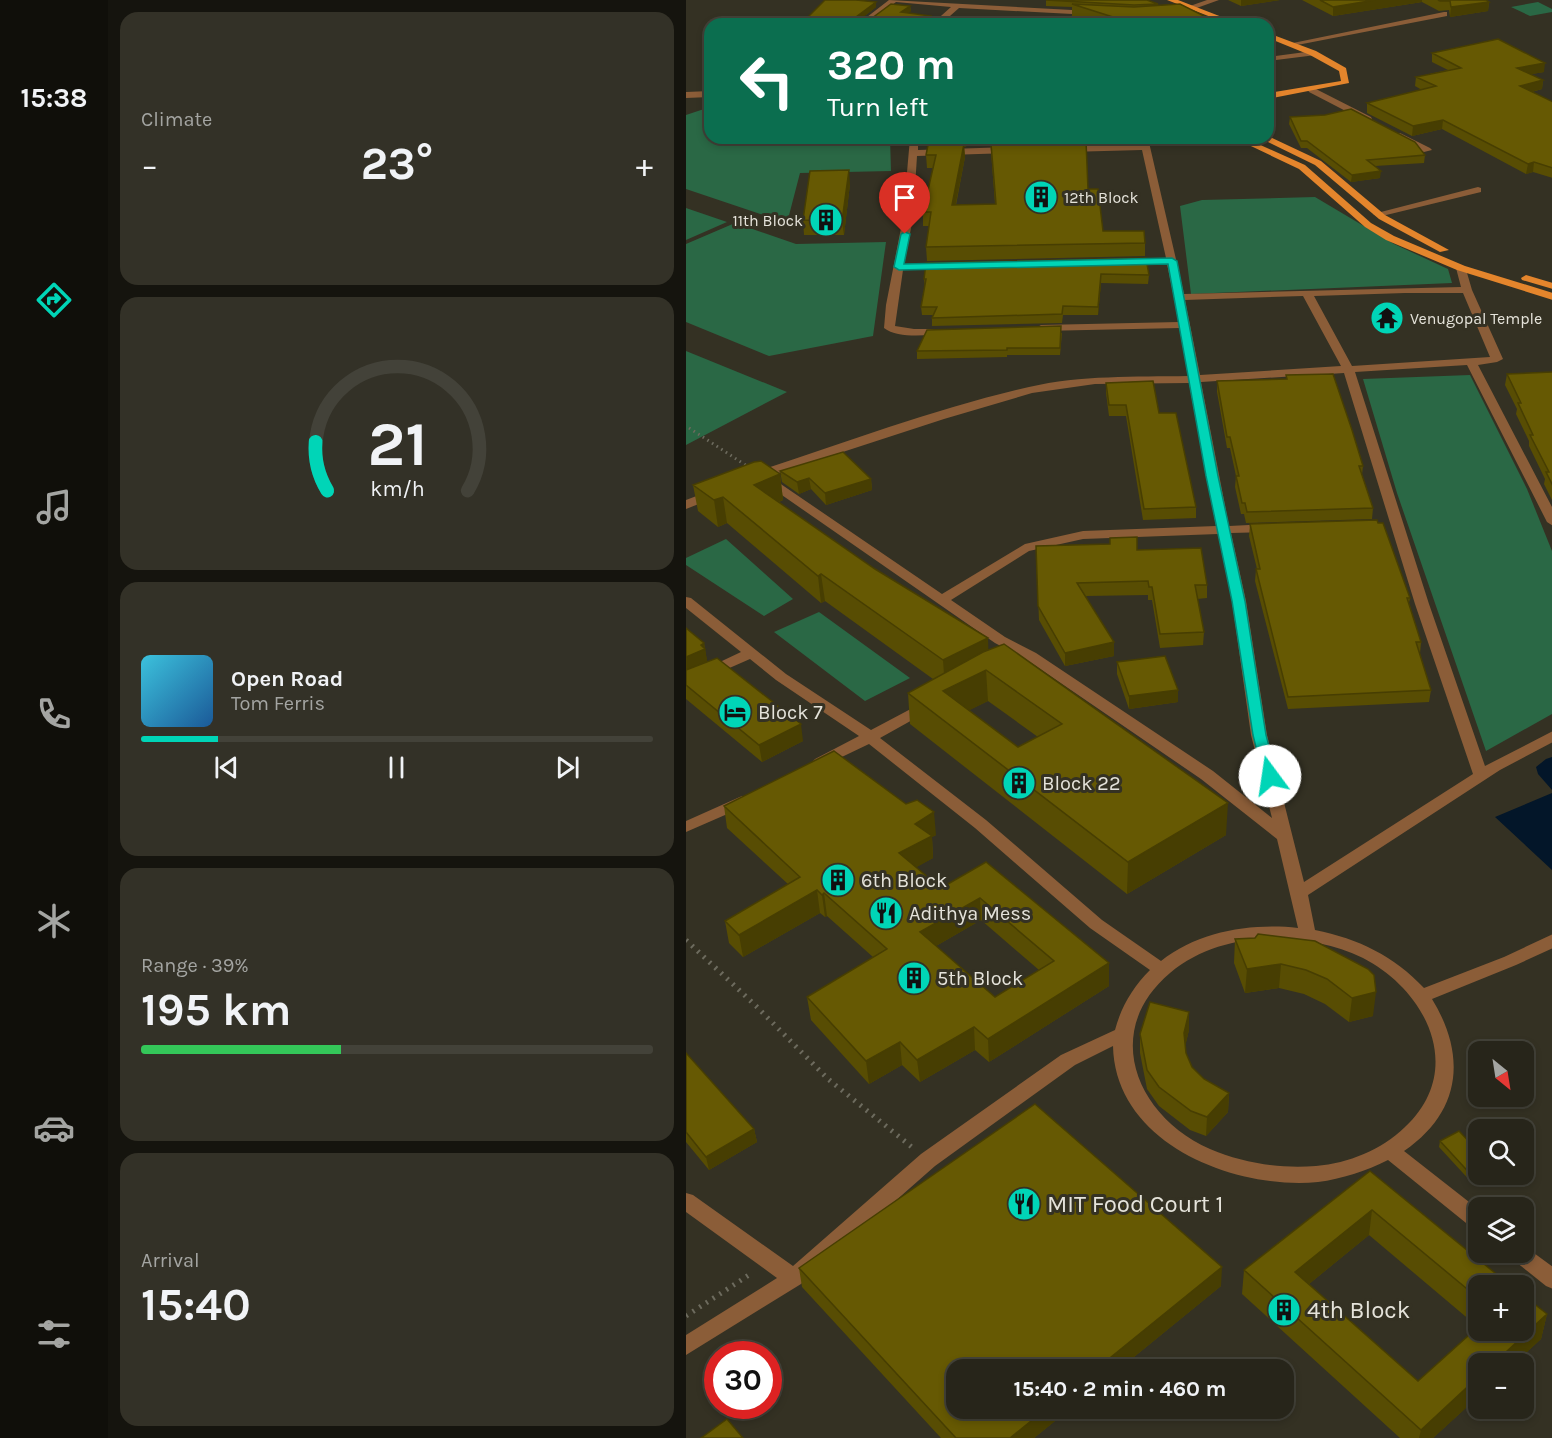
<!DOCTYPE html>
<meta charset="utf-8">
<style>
body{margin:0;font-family:Karla,sans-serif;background:#333127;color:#f1f3f6;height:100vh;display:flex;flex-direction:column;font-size:22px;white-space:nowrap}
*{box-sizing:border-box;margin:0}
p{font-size:20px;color:#a4a5a2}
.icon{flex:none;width:33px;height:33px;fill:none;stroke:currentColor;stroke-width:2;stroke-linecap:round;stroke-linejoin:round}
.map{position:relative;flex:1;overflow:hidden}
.side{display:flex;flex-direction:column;gap:12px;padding:12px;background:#15140e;width:578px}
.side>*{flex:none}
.guide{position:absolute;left:18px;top:18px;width:570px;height:126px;border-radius:18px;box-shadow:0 3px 9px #0003,0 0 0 2px #434239;background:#0b6e4f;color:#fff;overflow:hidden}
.needle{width:39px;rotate:150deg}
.fabs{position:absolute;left:782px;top:1041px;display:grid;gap:12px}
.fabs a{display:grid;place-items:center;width:66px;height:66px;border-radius:12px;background:#27251a;box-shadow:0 3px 9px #0003,0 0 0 2px #434239;font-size:30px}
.speed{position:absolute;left:18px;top:1341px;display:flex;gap:12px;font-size:30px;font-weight:700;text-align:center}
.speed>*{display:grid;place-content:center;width:78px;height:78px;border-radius:50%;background:#27251a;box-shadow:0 3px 9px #0003,0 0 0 2px #434239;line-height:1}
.speed .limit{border:9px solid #d22;background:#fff;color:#111}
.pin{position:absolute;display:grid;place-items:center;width:51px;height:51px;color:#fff;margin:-62px -26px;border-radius:50% 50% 50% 0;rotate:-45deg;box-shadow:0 0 6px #0007}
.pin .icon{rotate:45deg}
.me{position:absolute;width:66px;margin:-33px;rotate:346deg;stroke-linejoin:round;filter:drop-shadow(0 0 4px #0008)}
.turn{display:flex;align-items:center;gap:21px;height:126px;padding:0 24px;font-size:27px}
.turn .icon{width:78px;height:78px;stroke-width:2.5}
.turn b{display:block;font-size:42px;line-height:51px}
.big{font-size:45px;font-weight:700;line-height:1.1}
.side .card{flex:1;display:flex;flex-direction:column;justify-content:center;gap:9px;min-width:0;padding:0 21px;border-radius:18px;background:#333127}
.side .dial{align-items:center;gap:0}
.dial svg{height:156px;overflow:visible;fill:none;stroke:#434239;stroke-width:7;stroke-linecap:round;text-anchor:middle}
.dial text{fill:#f1f3f6;stroke:none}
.song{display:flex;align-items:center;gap:18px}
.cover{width:72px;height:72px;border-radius:9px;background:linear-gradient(135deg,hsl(190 70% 55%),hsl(210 70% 35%))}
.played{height:6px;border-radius:3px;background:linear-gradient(90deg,#00d5b7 15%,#434239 15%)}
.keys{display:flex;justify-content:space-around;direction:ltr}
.heat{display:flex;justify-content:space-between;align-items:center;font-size:33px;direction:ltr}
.charge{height:9px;border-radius:4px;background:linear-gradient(90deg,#34c759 39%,#434239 0)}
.trip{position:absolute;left:260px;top:1359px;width:348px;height:60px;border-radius:18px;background:#27251a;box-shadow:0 3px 9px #0003,0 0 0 2px #434239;font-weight:700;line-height:60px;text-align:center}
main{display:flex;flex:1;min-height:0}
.dock{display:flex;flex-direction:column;width:108px;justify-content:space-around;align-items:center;background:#100f0a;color:#a4a5a2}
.dock .icon{width:42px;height:42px}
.dock .active{color:#00d5b7}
.dock b{font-size:27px;color:#f1f3f6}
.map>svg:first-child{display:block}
</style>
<main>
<nav class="dock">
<b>15:38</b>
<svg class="icon active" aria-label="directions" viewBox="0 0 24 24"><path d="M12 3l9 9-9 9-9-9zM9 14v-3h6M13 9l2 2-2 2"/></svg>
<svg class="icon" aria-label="music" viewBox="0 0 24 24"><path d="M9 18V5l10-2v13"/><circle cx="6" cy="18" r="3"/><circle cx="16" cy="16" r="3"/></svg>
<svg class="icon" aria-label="phone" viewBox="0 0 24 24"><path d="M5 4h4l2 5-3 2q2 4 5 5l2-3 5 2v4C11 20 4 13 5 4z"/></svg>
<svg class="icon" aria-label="climate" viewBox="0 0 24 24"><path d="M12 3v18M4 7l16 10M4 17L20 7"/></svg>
<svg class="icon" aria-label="car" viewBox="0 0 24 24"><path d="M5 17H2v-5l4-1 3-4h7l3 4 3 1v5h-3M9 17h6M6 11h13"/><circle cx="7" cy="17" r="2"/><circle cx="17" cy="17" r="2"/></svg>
<svg class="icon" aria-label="filters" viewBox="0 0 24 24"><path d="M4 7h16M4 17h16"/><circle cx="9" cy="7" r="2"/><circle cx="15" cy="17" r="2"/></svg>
</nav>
<section class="side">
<div class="card"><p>Climate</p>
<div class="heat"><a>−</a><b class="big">23°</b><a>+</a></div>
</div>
<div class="card dial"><svg viewBox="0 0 100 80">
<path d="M14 69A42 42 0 1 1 86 69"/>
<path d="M14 69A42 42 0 0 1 8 44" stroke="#00d5b7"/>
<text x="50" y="56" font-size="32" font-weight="700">21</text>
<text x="50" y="72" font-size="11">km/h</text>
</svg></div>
<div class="card">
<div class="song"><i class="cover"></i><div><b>Open Road</b><p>Tom Ferris</p></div></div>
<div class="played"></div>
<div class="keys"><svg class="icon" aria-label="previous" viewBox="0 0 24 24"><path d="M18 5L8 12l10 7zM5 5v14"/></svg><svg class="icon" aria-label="pause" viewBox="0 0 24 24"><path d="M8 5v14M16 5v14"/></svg><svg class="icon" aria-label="next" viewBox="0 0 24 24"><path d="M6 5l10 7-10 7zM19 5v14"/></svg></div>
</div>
<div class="card"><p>Range · 39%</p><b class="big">195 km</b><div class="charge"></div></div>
<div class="card"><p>Arrival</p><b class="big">15:40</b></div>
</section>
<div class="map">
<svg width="867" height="1438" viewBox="0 0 867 1438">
<rect width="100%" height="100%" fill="#343123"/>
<!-- green -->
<path fill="#2a6845" d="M852 2 866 9V12L844 16 825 7Z
M24 107V138H204L205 171 114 173 101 223 0 189V115Z
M629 197 708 244 762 269 766 283 505 294 494 206 516 200Z
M0 208 41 222 0 240Z
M49 223 110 244 200 242 187 336 83 356 0 322V244Z
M0 351 101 392 0 445Z
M784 375 841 489 866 551V714L800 751 711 493 677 379Z
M40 539 107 599 78 616 0 565V558Z
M133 612 224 678 179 701 88 632Z"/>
<!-- water -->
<path fill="#031629" d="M866 757H867L866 790 852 774 850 767 860 759Z
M866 793V870L809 817Z"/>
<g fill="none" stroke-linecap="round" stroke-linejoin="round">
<!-- path-far1 -->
<path stroke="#6d6b5e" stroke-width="3" stroke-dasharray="1.5 4" stroke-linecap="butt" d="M3 428 61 466"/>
<!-- path -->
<path stroke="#6d6b5e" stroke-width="5" stroke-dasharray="2 6" stroke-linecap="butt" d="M0 940 70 1006 142 1079 227 1148
M0 1316 66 1273"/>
<!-- minor -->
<path fill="#8b5d38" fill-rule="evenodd" d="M203 0 405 11 409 13 405 15 273 8 255 24H246L265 7 210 2 181 24H172Z
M521 0H533L494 14 487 12Z
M758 12H761V16L606 46 602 44Z
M627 51 631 53 630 55 582 61V57Z
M626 87 685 117 686 119 679 121 623 92 622 90Z
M24 91V97L0 98V92Z
M714 133 744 148 746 150 738 152 711 138V134Z
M224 138H232V150L324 147 329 150 324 153 231 156 227 218 218 264 258 263 263 266 258 269 217 270 209 326 228 329H263V333L259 334C241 335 212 339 198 328L200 305 217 218Z
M454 138H462L498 294 775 287 770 268 779 266 786 290 817 359 811 362 792 365 867 509V526L861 522 781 365 669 372 743 604 799 766 867 731V742L814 770 622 895 629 930C673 939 708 956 738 988L818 957 867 934V948L830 965 746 999C781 1056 775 1112 718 1151L792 1209V1229L785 1227 702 1160C680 1171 656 1179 632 1182 549 1190 429 1144 427 1046L389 1065 249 1166 115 1284 0 1355V1335L91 1278 0 1212V1193L7 1195 107 1266 235 1154 375 1055 429 1030C435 1007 447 987 464 970L404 928 289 828 183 744 139 765H129L126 762 129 759 173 736 90 680 64 659 0 687V678L55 652 0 608V597L5 598 100 674 185 730 236 703H246L248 706 246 709 194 738 300 820 416 920 475 961C513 931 566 923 612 928L591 839 515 779 344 662 331 663 329 660 334 656 309 643 67 475 69 472C159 443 250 408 343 387 395 375 449 377 502 376L494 328 355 331 350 328 355 325 493 322 481 264 441 265 436 262 441 259 480 258 456 150 381 152 376 149 381 146 455 144ZM719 293H777L804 357 666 366 628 296ZM617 296 655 366 514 375 499 300ZM658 373 729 604 787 774 618 882 581 735 560 601 545 533 583 532 590 528 583 524 543 526 515 382ZM503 383 530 526 397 531 339 544 256 594 83 476 258 419 346 393 409 384ZM532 534 546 601 565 735 586 818 527 771 350 653 319 637 265 600 343 551 397 539ZM589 938C619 940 649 944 677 958 741 991 780 1070 719 1127 695 1150 663 1163 630 1166 594 1169 557 1163 524 1149 450 1116 415 1031 484 973 514 948 551 939 589 938Z
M792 187 795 188V192L692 217 687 214Z
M29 489 35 493 33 496 0 509V500Z
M56 796 64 801 62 805 0 832V821Z
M837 1245 867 1267V1289L860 1286 825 1258 822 1252H837Z"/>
<!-- major -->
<path fill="#e4852c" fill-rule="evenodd" d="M481 0H492L554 24H543Z
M582 33 630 51 660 68 663 83 582 99V93L655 81 653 71 624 55 582 38Z
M582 136 635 161 699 215 763 250 754 252 693 219 629 165 574 138Z
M548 138H559L619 165 685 223 708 236 779 266 867 293V300L771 270 700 240 679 227 613 169Z
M840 275 867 283V289L836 280 835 278Z"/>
</g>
<!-- wall -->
<path fill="#584d03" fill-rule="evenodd" d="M360 0 472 4V5L528 21V24H411L386 16V7L360 6Z
M542 0H594L555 6Z
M616 0H800L803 2 802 11 764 17 763 10 753 11 736 2 647 16Z
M224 6 225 11 221 13 245 16 246 21 300 24H143L122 23 121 18 190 7 172 21H182Z
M746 53 858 72 845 74 857 80 856 89 846 92 867 102V178L847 172 840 174 756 129 726 136 681 113V103L736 90 729 86 730 77 762 70 746 62Z
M604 117 739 155 738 163 689 166 694 178 665 182 621 148H615L603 124Z
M243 138H282L281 146 278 147 279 157 270 205 309 204 304 138H433V139H399L402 189 417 231 459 243V256L241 261 240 247 243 226H237V212L247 168H241L240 155 243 145Z
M164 184 158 235H118L117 220Z
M240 263 463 275 462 284 415 283 412 315H377L376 323 246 326V318L247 315H236L235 307 239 287 238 279Z
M376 333 374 355H321V357L231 359V351Z
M867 372V502L858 484 859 479 843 446V441L830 414 831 409 819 385 821 374Z
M600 375 677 466 676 475 687 508 686 519 560 523 558 514H555L549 487 550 476 544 448H541L531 392V381L600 379Z
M420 383 473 413 510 507V518L457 520 440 416H423L420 393Z
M94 471 185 479 186 490 140 505 125 489 113 494 96 482Z
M94 474 97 500 93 502 189 569 302 638V650L540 835 441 894 224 724 222 693 247 679 139 601 135 603 41 523 32 527 12 511 7 485ZM302 701 352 737 332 747 283 710Z
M564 524 724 598 723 603 735 642 734 654 745 690 743 702 602 709 569 581 570 569H571L563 536Z
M350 546 451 550 521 585V598L511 599 518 632 517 645 474 648 466 600H462V595L400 596 428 656 379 666 353 620Z
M0 628 18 643 21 662 117 741 76 762 0 699Z
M431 662 492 702 443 709 431 674Z
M38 806 250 835 246 837 247 858 230 867 255 888 300 862 423 986 303 1062 289 1050 234 1082 216 1065 183 1084 125 1020 121 997 187 957 141 916 139 917 134 913 57 957 43 943 39 921 102 884 41 828ZM295 920 353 970 309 997 250 946Z
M549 939 629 941 687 1016 663 1022 639 1004 618 994 593 988 559 993 548 963Z
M503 1012V1030L499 1046 500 1053 506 1067 518 1079 543 1093 542 1112 520 1136 504 1130 473 1106 461 1089 454 1053V1034Z
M0 1053 68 1129 71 1142 23 1170 0 1142Z
M754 1141 792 1174 788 1185 753 1147Z
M684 1171 792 1286V1327L683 1235 623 1284 732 1381 861 1314 855 1339 747 1438H714L556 1294 558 1270Z
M113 1268 535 1286 432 1370H270V1408H385L348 1438H255L116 1287Z"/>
<!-- shaded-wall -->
<path fill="#473e02" d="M555 0H594L555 6Z
M689 0H736V2L647 16V7Z
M190 2V7L171 22 170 17Z
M803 2 802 11 764 17 765 7Z
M224 6 225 11 216 17 215 12Z
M859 63 858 72 830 77 831 68Z
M857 80 856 89 833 95 834 86Z
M757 120 756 129 726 136 727 126Z
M278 144 279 157 267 218 266 205Z
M848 162 847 172 840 174 842 164Z
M163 170 164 184 158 235 156 221Z
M695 171 694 178 665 182 666 175Z
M415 274V283L412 315V307Z
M94 474 97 500 71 511 68 485Z
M123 478 125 489 113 494 111 482Z
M185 479 186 490 140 505 139 493Z
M37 497 41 523 32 527 28 500Z
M135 574 139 601 135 603 132 576Z
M302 638 303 666 259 688 257 660Z
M428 642V656L379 666V653Z
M18 643 22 665 0 676V657L15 645Z
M300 670 302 701 260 722 257 691Z
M492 690V702L443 709V696Z
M115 724 117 741 76 762 73 745Z
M542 803 540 835 441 894 442 862Z
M248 812 250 835 246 837 247 858 215 876 213 853 229 824Z
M131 890 134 913 57 957 53 935Z
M138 893 141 916 139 917 136 895Z
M294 898 295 920 236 954 234 932Z
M423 963V986L303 1062 302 1039Z
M595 964 593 988 559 993 561 969Z
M690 992 687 1016 663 1022 666 998Z
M503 1012V1030L498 1052V1033Z
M288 1027 289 1050 234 1082 231 1060Z
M214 1042 216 1065 183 1084 180 1061Z
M543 1093 542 1112 520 1136 521 1117Z
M68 1129 71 1142 23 1170 20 1157Z
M796 1174H806L788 1185 789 1179Z
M686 1210 683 1235 607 1297 609 1272Z
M536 1267 535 1286 432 1370H409Z
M861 1314 855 1339 828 1364H807Z
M792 1377V1397L747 1438H733L735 1430Z
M361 1408H385L348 1438H324Z"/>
<!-- building -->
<path fill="#665903" stroke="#473e02" stroke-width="1.5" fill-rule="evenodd" d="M139 0H170L190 2 170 17 172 21H182L205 4 224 6 215 12 245 16 243 19 246 21H255L259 18 300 24H147L150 20 121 18Z
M360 0H461L472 4 448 5Z
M634 0H689L647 7Z
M752 0H800L803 2 765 7 764 1H754Z
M386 4 448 7 494 4 528 21 512 22 516 24H425L427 17Z
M812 39 859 63 831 68 857 80 834 86 867 102V168L848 162 842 164 757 120 727 126 681 103 750 86 730 77 775 68 746 53Z
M665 109 729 142 739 155 681 160 695 171 666 175 621 141H615L604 117 639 115Z
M243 138H281V142L243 143Z
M304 138H399V139L304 141Z
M400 141 402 189H412L417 231H458L459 243 240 247 245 212H237L250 155H240L242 145 278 144 266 205 310 204 305 144Z
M163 170 156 221 117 220 124 171Z
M460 258 463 275 415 274 412 307 377 306 376 314 246 318 251 307H235L240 279H238L240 263Z
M375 326 374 348H321V350L231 351 241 330Z
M867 372V486L860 472H863L844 435H847L832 403H835L821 374Z
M647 374 666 430 677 466H673L687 508 561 512 559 503H556L550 476H553L544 437H541L531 381 601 379 600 375Z
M467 381 473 413H490L510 507 458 509 440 405H423L420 383Z
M157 452 185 479 139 493 123 478 111 482 94 471Z
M75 461 94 474 68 485 189 569 302 638 257 660 135 574 132 576 37 497 28 500 7 485 68 462Z
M691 520 692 523H697L724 598H721L735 642H730L745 690 602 697 570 569H574L564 524Z
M451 537V550L515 548 521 585H509L518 632 474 634 466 587H463L462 581 391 583 428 642 379 653 352 606 350 546 424 544V538Z
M0 628 18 643 15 645 19 649 0 657Z
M318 644 542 803 442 862 222 693 297 652ZM300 670 376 724 332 747 257 691Z
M479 656 492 690 443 696 431 662Z
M31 658 115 724 73 745 0 685V670Z
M148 751 220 804 231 800 248 812 229 824 246 836 213 853 255 888 300 862 423 963 302 1039 288 1027 231 1060 214 1042 180 1061 121 997 201 949 138 893 136 895 131 890 53 935 39 921 114 877 38 806ZM294 898 368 961 309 997 234 932Z
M572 934 629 941 682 969 688 975 690 992 666 998 641 979 620 970 595 964 561 969 549 939 569 938Z
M464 1002 503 1012 498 1033 500 1053 506 1067 518 1079 543 1093 521 1117 505 1111 473 1087 461 1070 454 1034Z
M0 1053 68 1129 20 1157 0 1132Z
M349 1104 536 1267 409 1370H270V1408H361L324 1438H270L113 1268Z
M773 1131 792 1151V1174H796L789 1179 754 1141Z
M684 1171 825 1286H792V1298L686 1210 609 1272 732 1381 792 1327V1330H837V1295L861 1314 807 1364H792V1377L735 1430 558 1270Z
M41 1419 57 1438H15Z"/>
<!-- route -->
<path fill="#00d5b7" stroke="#008a77" stroke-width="1.5" d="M219 232 224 234 218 264 486 258 491 261 532 476 559 601 580 735 591 776 589 779 584 780 577 776 567 735 546 601 520 476 482 264 213 270 208 267 215 234Z"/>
<!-- icons -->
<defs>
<symbol id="building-disc" viewBox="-11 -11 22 22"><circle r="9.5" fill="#00d5b7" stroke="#343123"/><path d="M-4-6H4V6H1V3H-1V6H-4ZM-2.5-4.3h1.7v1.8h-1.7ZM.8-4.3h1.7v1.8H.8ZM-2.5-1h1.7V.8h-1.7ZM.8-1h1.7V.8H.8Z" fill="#111"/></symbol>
<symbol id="temple-disc" viewBox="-11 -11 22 22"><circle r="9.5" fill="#00d5b7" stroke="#343123"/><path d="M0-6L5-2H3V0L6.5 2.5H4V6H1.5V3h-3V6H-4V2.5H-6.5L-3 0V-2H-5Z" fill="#111"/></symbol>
<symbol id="hotel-disc" viewBox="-11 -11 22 22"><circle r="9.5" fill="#00d5b7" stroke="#343123"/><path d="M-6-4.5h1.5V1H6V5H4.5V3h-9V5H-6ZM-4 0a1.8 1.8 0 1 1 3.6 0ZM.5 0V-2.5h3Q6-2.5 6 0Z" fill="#111"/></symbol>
<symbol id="restaurant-disc" viewBox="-11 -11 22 22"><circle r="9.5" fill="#00d5b7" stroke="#343123"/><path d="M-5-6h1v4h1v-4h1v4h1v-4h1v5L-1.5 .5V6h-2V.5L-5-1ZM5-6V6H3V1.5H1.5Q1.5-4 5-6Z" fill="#111"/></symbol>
</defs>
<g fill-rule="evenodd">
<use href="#building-disc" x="336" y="178" width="38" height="38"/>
<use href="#building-disc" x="121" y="201" width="38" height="38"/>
<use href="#temple-disc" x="682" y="299" width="38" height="38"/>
<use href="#hotel-disc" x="30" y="693" width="38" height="38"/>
<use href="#building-disc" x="314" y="764" width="38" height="38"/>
<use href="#building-disc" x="133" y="861" width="38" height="38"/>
<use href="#restaurant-disc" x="181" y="894" width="38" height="38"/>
<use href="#building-disc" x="209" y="959" width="38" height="38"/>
<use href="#restaurant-disc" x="319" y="1185" width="38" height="38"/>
<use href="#building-disc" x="579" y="1291" width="38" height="38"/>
</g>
<g text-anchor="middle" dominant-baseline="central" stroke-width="6" stroke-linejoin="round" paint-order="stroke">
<!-- far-poi labels -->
<g font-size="16" fill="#e5e3da" stroke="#343123" text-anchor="start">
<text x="378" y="197">12th Block</text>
<text x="117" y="220" text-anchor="end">11th Block</text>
<text x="724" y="318">Venugopal Temple</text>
</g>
<!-- poi labels -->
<g font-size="20" fill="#e5e3da" stroke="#343123" text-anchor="start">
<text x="72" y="712">Block 7</text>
<text x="356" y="783">Block 22</text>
<text x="175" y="880">6th Block</text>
<text x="223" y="913">Adithya Mess</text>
<text x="251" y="978">5th Block</text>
</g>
<!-- near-poi labels -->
<g font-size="24" fill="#e5e3da" stroke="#343123" text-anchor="start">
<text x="361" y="1204">MIT Food Court 1</text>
<text x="621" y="1310">4th Block</text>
</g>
</g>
</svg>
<div class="fabs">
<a><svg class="needle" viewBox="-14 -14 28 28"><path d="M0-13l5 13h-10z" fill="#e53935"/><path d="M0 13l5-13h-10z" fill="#a4a5a2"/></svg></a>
<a><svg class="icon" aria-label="search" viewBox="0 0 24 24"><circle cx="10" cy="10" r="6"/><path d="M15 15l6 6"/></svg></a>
<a><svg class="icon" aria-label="layers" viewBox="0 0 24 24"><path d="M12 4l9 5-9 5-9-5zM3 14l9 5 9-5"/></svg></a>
<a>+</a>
<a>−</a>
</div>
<div class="speed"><div class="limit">30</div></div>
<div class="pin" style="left:219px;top:234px;background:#d93025"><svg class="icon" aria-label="arrive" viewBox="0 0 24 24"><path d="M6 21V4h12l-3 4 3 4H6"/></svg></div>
<svg class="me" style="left:584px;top:776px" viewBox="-20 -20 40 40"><circle r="19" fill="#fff"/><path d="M0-13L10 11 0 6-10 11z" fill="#00d5b7"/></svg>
<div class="trip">15:40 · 2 min · 460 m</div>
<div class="guide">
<div class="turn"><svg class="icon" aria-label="left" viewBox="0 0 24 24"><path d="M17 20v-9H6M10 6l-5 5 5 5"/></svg><div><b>320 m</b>Turn left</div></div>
</div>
</div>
</main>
